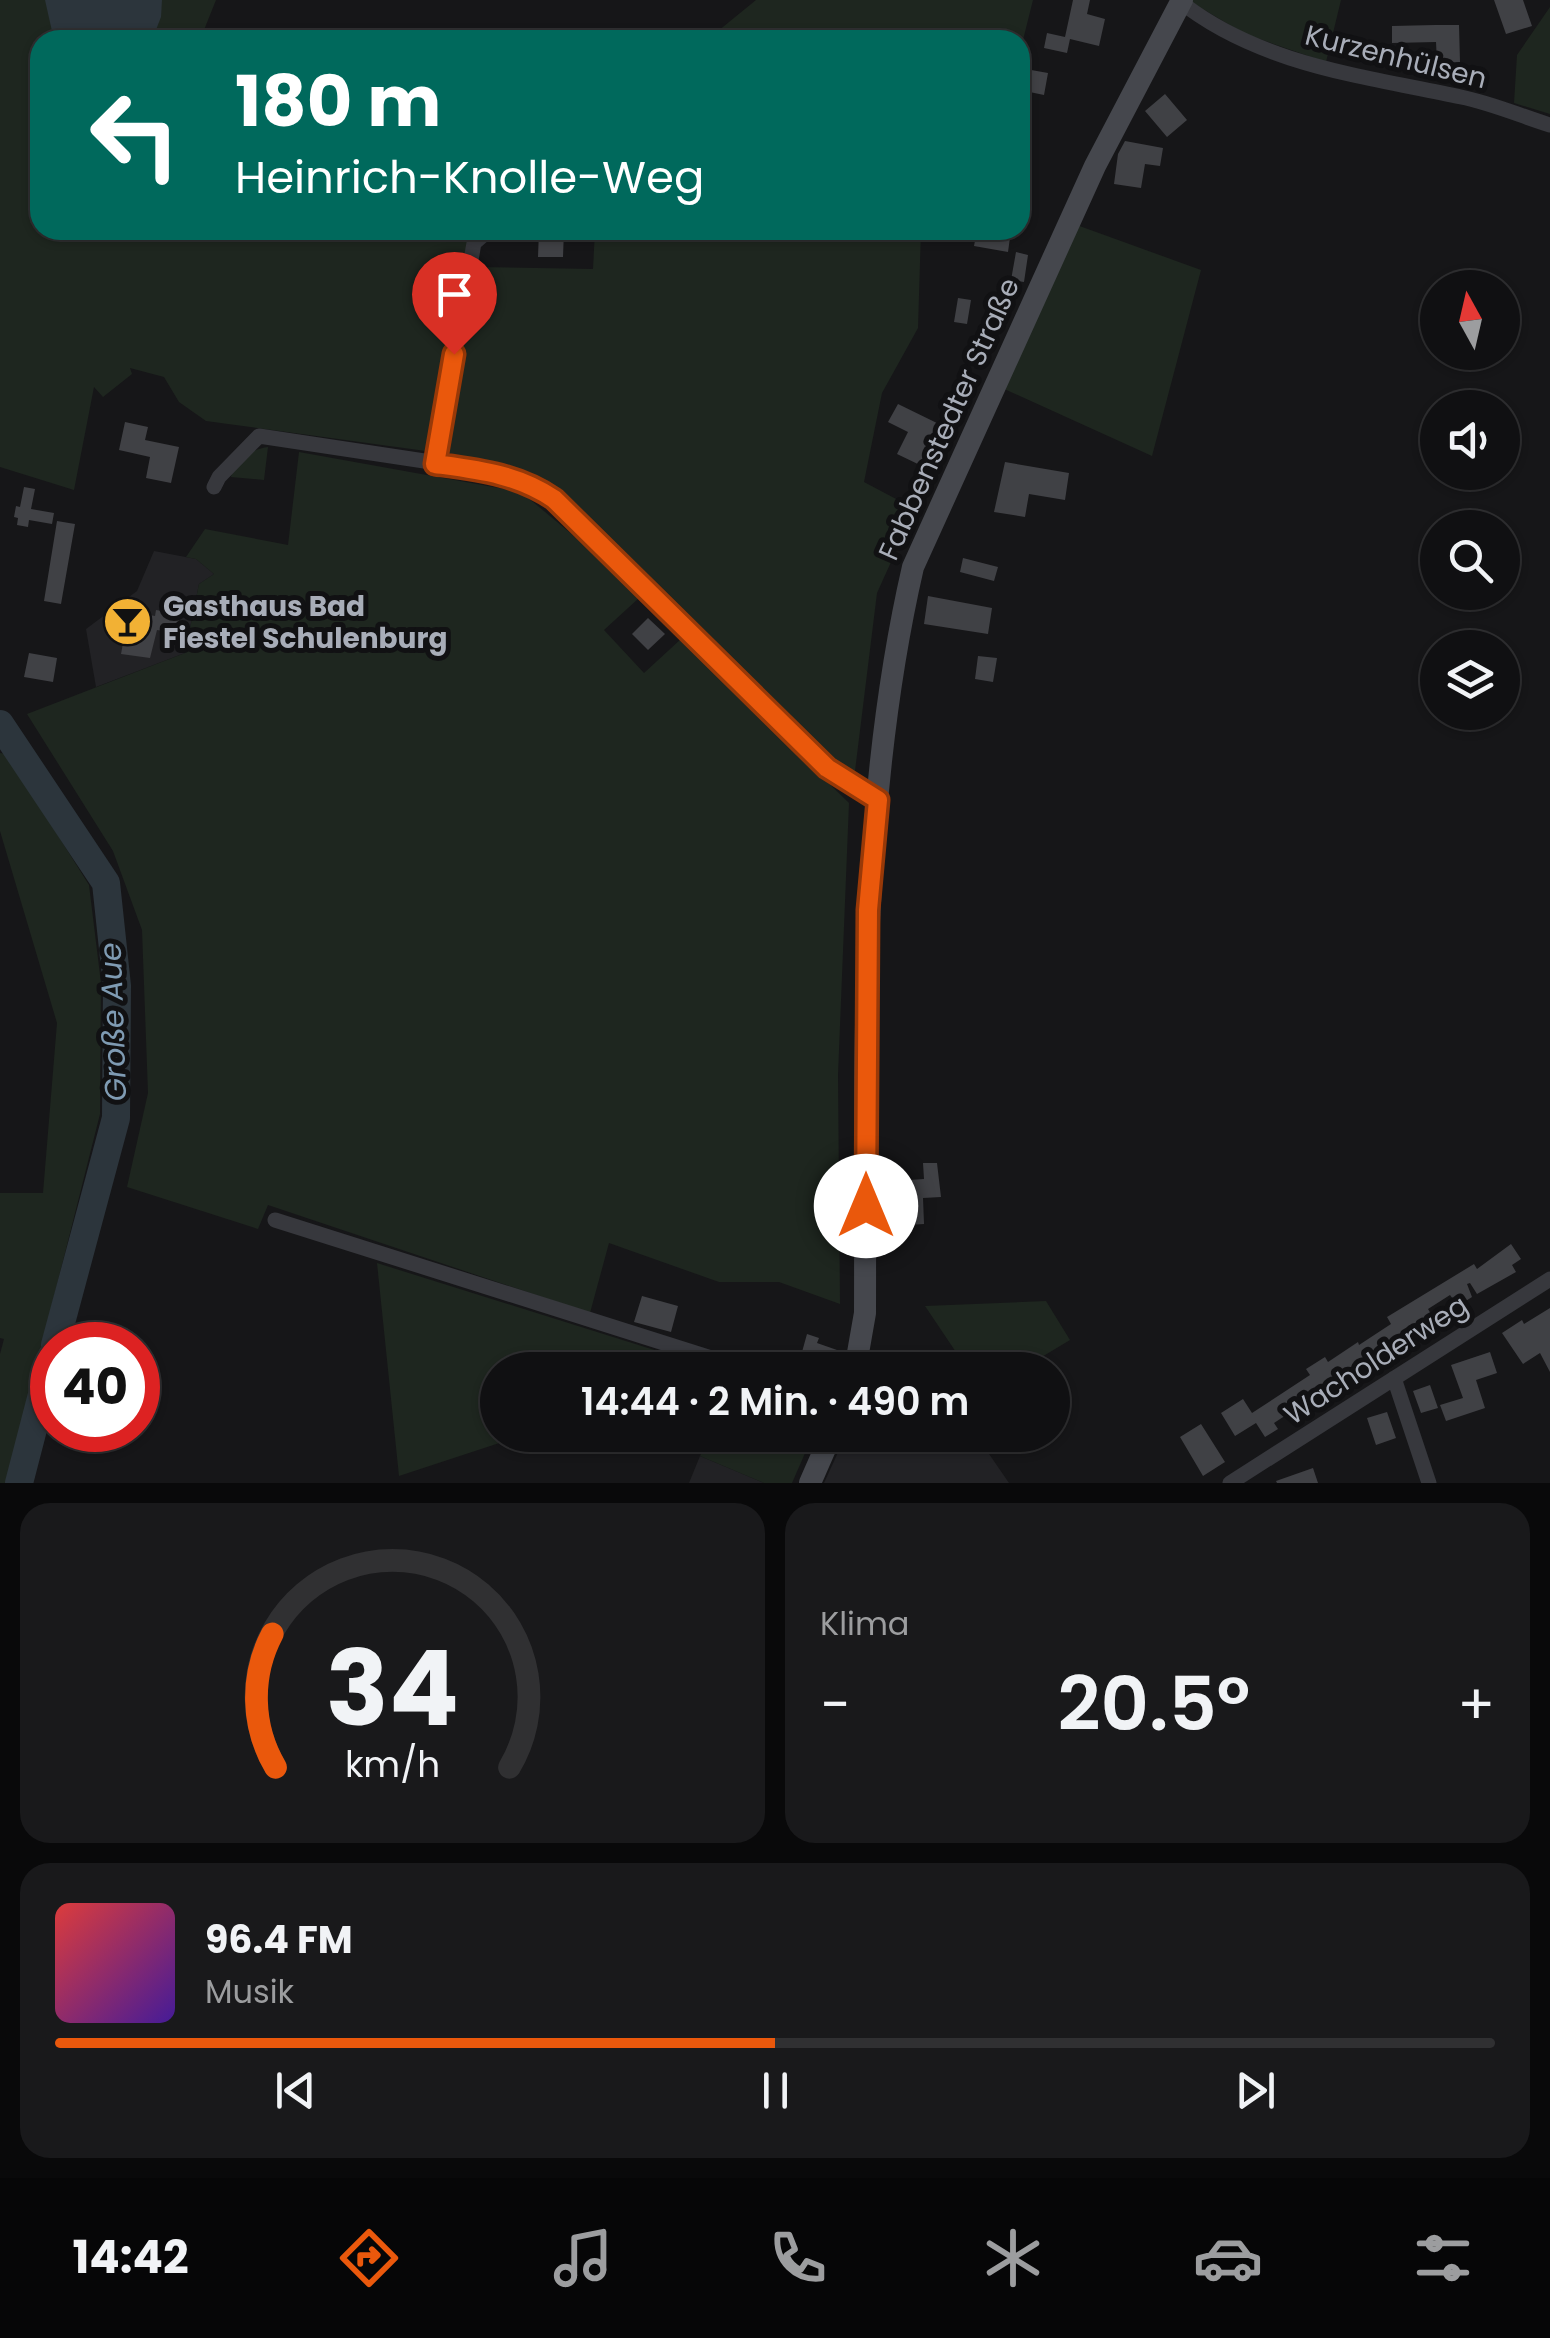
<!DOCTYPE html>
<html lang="de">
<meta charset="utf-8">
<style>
body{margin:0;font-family:Poppins,sans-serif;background:#19191b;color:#f1f3f6;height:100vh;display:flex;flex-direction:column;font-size:38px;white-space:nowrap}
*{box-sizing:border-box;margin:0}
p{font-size:32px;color:#9c9d9f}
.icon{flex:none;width:55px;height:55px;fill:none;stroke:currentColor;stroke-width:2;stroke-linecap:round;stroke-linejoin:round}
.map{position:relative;height:1483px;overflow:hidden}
.side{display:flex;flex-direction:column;gap:20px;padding:20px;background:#09090a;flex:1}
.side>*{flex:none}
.banner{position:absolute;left:30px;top:30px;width:1000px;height:210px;border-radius:30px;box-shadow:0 2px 8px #0004,0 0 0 2px #303032;background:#00695c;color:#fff;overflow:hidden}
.needle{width:65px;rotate:352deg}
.controls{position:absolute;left:1420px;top:270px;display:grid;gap:20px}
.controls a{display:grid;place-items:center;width:100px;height:100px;border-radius:50%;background:#101012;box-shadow:0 2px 8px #0004,0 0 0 2px #303032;font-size:50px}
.speed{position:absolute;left:30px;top:1322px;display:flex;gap:20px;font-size:50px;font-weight:700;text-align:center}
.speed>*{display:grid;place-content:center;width:130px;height:130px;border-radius:50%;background:#101012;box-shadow:0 2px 8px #0004,0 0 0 2px #303032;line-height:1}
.speed .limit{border:15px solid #d22;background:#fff;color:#111}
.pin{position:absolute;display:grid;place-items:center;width:85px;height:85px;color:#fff;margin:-102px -42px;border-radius:50% 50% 50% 0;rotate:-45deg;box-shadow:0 0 10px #0007}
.pin .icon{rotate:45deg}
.me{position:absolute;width:110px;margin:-55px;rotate:0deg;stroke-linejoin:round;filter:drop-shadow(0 0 8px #0008)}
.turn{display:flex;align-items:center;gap:35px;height:210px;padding:0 40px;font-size:45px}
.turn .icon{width:130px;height:130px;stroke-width:2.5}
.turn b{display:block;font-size:70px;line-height:85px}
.big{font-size:75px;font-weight:600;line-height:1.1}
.side .widget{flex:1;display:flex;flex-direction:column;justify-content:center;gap:15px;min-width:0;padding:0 35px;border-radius:30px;background:#19191b}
.side .dial{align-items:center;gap:0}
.dial svg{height:260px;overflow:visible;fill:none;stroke:#303032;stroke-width:7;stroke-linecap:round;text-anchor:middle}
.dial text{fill:#f1f3f6;stroke:none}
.song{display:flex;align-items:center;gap:30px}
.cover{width:120px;height:120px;border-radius:15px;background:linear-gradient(135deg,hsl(0 70% 55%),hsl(260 70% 35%))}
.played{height:10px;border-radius:5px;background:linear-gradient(90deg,#ea580c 50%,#303032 50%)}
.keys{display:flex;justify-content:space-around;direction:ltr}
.heat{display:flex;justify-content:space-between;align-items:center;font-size:55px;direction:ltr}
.side .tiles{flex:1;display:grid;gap:20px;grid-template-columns:1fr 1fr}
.widget:last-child{grid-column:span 2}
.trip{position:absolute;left:480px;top:1352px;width:590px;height:100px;border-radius:50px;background:#101012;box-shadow:0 2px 8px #0004,0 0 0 2px #303032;font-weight:600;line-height:100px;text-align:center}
.menu{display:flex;height:160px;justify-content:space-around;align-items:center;background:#060607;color:#9c9d9f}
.menu .icon{width:70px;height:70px}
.menu .active{color:#ea580c}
.menu b{font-size:45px;color:#f1f3f6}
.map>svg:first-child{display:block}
</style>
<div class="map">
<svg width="1550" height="1483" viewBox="0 0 1550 1483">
<rect width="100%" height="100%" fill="#161618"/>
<!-- built -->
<path fill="#222225" d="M154 551 196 559 214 574 199 584 185 653 96 687 86 629 137 591Z
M846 1435H976L1009 1483H824Z
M700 1456 764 1483H689Z"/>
<!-- green -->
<path fill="#1e261f" d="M0 0H216L200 40H40V230H483L433 452 206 421 179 402 164 377 130 368 132 374 103 397 94 387 74 490 0 467Z
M756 0H1033L1022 44 1020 40H993L928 31 927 40H707Z
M1192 0H1341L1326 62 1245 34 1191 2Z
M1550 7V114L1514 103 1517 55Z
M1074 224 1201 270 1152 456 1000 387Z
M595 230H921L918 328 882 393 864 482 915 509 877 593 855 771 835 766 569 501 532 473 492 462 441 456 474 267 593 269Z
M268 447 264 480 231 477C234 460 252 449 268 447Z
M299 452 521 492 586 546 639 598 604 630 644 673 681 639 849 803 838 1075 840 1304 779 1282H719L609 1243 590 1313 268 1205 258 1229 127 1187 148 1093 142 930 113 851 27 714 185 653 199 584 214 574 196 559 186 557 205 529 288 545Z
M0 753 7 754 89 885 101 983 100 1114 7 1483H0V1354L4 1339 0 1338V1193H43L57 1023 0 831Z
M377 1263 683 1359 679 1370H498V1435H524L399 1476Z
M1046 1301 1070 1340 1020 1370H968L925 1306Z
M709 1435H813L792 1483H764L700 1456Z"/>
<!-- water -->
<path fill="#2c353c" d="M45 0H162L161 17 152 40H54Z"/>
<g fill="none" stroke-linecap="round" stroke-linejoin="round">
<!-- river -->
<path stroke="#2c353c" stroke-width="28" d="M0 724 106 883 117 986 116 1118 55 1345
M19 1483 52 1356"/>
</g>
<!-- building -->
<path fill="#404145" d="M1073 0H1090L1087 14 1105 19 1099 46 1070 39 1067 53 1044 48 1047 33 1065 37Z
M1494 0H1523L1532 26 1506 34Z
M1435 25H1459L1460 62 1437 63 1436 42 1392 43V26Z
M1020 68 1048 73 1044 95 1020 90Z
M1165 94 1187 120 1167 137 1145 111Z
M1125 141 1163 148 1160 166 1145 164 1141 188 1114 184 1118 154Z
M539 230H564L563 257H538Z
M977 230H1011L1008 252 974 246Z
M1016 252 1028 255 1024 282 1011 280Z
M958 298 971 300 967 324 954 322Z
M898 404 943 426 922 466 897 454 908 432 888 422Z
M125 422 148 427 145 440 179 447 171 483 146 478 150 457 119 450Z
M1005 462 1069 473 1065 500 1029 494 1025 517 994 512Z
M24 487 35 489 31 509 54 513 52 524 29 520 28 527 17 525 18 518 14 517 16 506 20 507Z
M57 521 75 524 61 604 44 601Z
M963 558 998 567 994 581 960 572Z
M928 596 992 608 988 634 924 624Z
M156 610 180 614 176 633 157 630 150 658 121 654 129 611 155 616Z
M648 618 665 634 648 650 632 634Z
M29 653 57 658 53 682 24 677Z
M978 656 997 658 993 682 975 679Z
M892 1163 893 1181 924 1179 923 1163H937L941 1197 923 1198 924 1224 892 1226V1181H880V1164Z
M1511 1244 1521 1259 1512 1265 1516 1272 1477 1294 1470 1283 1467 1284 1472 1297 1458 1306 1450 1295 1428 1309 1435 1321 1377 1355 1348 1376 1351 1382 1341 1388 1334 1378 1312 1392 1315 1396 1274 1423 1278 1429 1265 1437 1256 1423 1235 1436 1221 1413 1243 1399 1252 1413 1310 1375 1306 1369 1325 1357 1328 1362 1358 1342 1359 1345 1391 1324 1387 1317 1474 1264 1477 1269Z
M642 1296 678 1306 671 1332 634 1322Z
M1550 1308V1372L1540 1353 1523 1364 1502 1333 1522 1320 1524 1324Z
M807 1334 819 1338 817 1343 837 1350 830 1370H797Z
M1490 1352 1497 1373 1476 1380 1485 1408 1446 1421 1440 1405 1463 1398 1451 1365Z
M1430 1385 1438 1408 1421 1413 1413 1391Z
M1387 1412 1396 1438 1376 1445 1367 1418Z
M1201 1424 1225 1462 1203 1476 1180 1437Z
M1313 1468 1318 1483H1277L1276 1481Z"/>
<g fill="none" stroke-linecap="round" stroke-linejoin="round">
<!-- street -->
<path stroke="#37383d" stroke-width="15" d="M1178 0C1259 65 1363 76 1461 97 1491 103 1521 116 1550 125
M435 464 474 243 489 230
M214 487 219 477 259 436 497 472 531 484 554 499 827 768 878 800
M275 1220 749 1370
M1394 1378 1429 1483
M1230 1483 1550 1279"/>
<!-- secondary -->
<path stroke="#45474d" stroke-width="22" d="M855 1370 865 1313C866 1065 857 810 913 567L1095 166 1182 0
M810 1483 831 1435"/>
</g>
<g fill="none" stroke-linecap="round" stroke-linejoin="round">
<defs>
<path id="route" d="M454 354 435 464C479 470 517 474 554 499L827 768 878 800 868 910 866 1206"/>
</defs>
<!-- route casing -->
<use href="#route" stroke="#983908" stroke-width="25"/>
<!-- route -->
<use href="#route" stroke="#ea580c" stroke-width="18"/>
</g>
<!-- icons -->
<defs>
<symbol id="bar-disc" viewBox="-11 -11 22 22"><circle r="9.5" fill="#f2b134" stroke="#111113"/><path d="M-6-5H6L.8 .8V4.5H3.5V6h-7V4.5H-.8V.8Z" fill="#111"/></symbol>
</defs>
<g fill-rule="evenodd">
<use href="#bar-disc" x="100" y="594" width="55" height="55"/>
</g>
<g text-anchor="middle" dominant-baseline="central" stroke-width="10" stroke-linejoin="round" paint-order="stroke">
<!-- street labels -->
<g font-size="28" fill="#a8adb8" stroke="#111113">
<text transform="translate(1396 57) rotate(14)">Kurzenhülsen</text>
<text transform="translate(949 419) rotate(-66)">Fabbenstedter Straße</text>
<text transform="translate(1376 1360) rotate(-33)">Wacholderweg</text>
</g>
<!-- poi labels -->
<g font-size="28" font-weight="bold" fill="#a8adb8" stroke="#111113" text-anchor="start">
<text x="163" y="606">Gasthaus Bad<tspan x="163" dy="32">Fiestel Schulenburg</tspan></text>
</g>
<!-- water labels -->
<g font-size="30" font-style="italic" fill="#7f9bb3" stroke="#111113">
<text transform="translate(113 1022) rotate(-92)">Große Aue</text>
</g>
</g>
</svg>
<div class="controls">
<a><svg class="needle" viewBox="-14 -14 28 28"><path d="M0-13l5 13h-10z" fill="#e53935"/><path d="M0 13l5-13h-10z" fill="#9c9d9f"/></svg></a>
<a><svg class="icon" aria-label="sound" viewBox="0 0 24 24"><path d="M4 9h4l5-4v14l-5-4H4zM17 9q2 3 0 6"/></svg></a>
<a><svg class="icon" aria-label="search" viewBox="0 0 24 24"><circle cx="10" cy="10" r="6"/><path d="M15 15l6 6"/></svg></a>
<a><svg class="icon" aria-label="layers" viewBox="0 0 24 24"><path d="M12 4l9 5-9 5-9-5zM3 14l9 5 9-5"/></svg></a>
</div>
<div class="speed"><div class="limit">40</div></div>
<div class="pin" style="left:454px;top:354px;background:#d93025"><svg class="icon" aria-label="arrive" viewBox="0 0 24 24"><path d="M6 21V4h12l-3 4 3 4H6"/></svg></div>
<svg class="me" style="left:866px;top:1206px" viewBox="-20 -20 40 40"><circle r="19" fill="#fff"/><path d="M0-13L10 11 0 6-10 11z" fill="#ea580c"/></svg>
<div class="trip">14:44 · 2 Min. · 490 m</div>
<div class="banner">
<div class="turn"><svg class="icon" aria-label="left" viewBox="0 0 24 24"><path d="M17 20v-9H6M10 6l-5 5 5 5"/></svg><div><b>180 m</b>Heinrich-Knolle-Weg</div></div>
</div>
</div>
<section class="side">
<div class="tiles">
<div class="widget dial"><svg viewBox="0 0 100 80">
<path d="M14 69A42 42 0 1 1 86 69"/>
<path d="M14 69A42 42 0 0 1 13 28" stroke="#ea580c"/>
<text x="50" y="56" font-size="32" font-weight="700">34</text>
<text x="50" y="72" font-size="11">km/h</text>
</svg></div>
<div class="widget"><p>Klima</p>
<div class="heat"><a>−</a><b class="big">20.5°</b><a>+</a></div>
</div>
<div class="widget">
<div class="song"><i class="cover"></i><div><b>96.4 FM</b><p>Musik</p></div></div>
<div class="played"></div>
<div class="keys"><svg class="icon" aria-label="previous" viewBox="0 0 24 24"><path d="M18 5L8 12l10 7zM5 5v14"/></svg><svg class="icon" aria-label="pause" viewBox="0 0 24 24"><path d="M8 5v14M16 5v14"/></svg><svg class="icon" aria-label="next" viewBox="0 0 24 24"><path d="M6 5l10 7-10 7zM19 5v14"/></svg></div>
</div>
</div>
</section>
<nav class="menu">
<b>14:42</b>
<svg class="icon active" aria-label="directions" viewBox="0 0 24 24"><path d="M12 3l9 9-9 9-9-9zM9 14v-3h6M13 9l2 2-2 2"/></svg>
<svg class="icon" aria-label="music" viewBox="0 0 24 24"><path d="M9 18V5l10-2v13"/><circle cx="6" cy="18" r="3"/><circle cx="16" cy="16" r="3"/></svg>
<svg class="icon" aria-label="phone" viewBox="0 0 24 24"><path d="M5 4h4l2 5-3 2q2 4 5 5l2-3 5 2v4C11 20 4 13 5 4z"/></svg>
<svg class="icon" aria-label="climate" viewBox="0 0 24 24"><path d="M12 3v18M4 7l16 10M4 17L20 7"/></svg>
<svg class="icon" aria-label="car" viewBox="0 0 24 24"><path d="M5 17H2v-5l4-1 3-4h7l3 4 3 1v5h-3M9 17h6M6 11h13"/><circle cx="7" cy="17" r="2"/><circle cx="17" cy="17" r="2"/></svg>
<svg class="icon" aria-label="filters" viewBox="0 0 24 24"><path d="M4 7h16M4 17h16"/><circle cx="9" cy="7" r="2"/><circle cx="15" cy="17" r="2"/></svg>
</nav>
